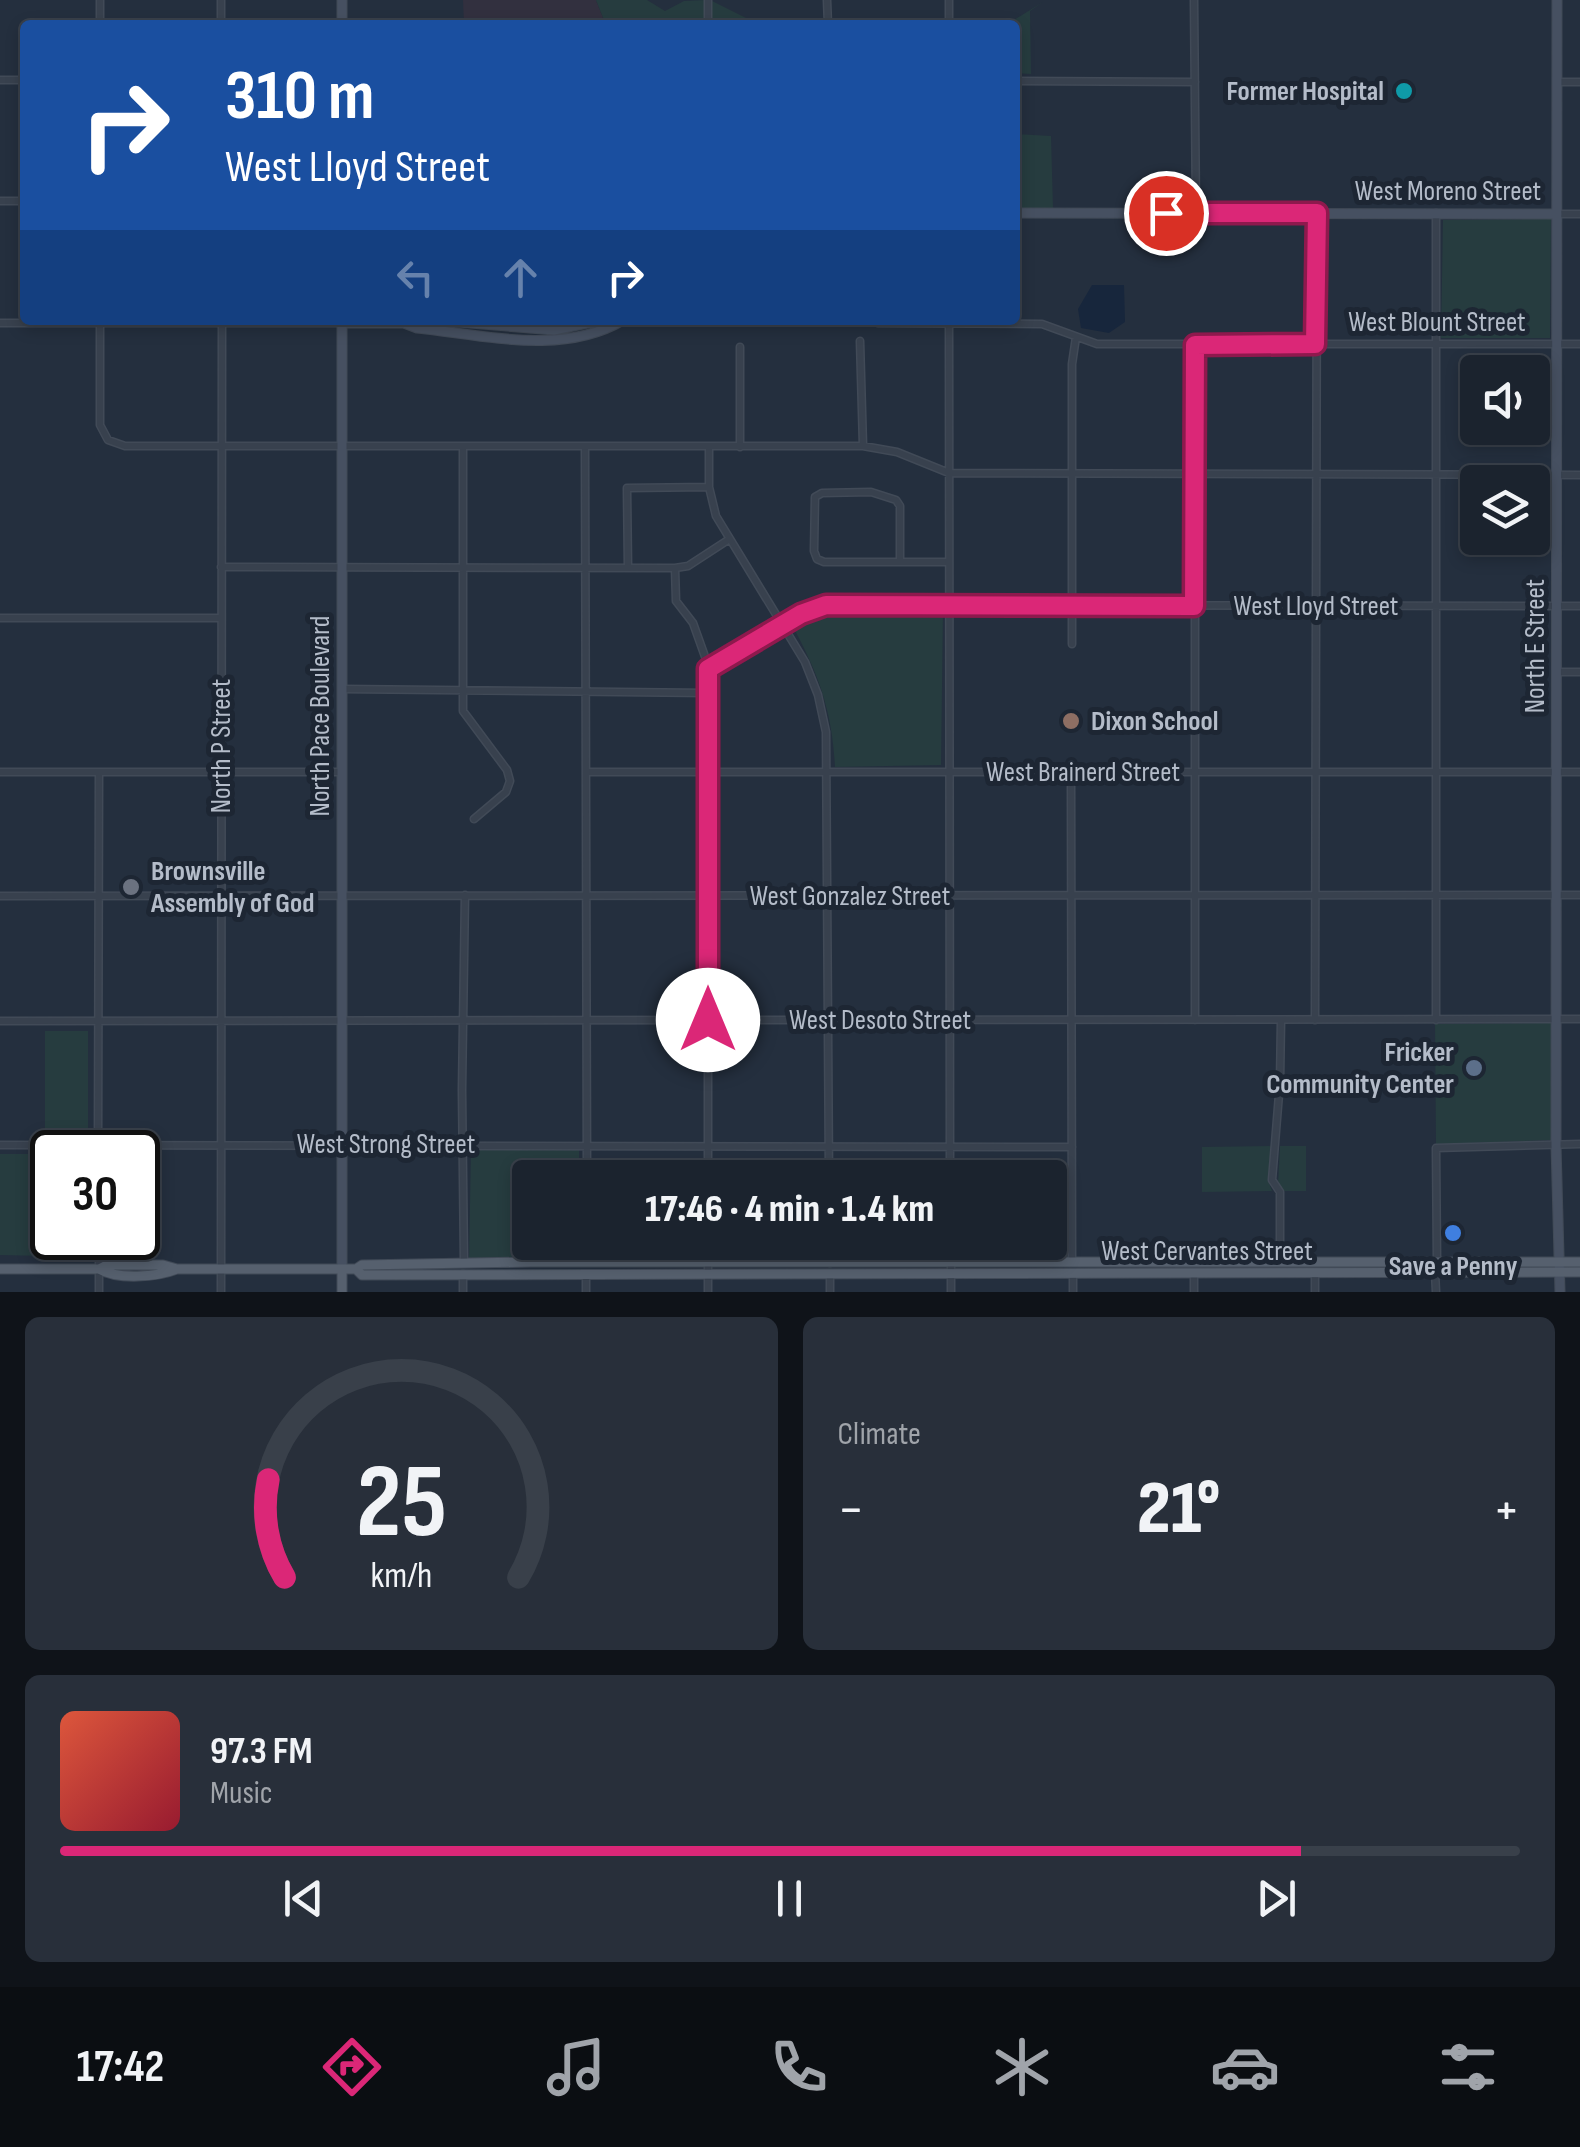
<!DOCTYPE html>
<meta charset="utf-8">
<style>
body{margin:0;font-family:"Sofia Sans Condensed",sans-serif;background:#282f3a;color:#f1f3f6;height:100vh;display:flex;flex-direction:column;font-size:38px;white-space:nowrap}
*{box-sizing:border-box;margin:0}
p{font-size:32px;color:#a0a4aa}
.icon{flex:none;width:55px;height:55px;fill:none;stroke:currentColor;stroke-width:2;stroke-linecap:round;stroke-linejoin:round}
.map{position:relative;height:1292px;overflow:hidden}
.details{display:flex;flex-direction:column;gap:25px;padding:25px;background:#0f1319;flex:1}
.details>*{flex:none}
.guide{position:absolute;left:20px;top:20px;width:1000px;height:305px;border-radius:10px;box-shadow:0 5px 15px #0003,0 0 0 2px #39404a;background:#1a4fa0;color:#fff;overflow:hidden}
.controls{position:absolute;left:1460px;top:355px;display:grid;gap:20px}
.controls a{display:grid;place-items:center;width:90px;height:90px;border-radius:10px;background:#1b232e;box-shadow:0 5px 15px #0003,0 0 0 2px #39404a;font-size:50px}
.speed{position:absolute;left:30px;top:1130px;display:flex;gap:20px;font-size:50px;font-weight:700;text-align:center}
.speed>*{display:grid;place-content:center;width:130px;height:130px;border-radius:50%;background:#1b232e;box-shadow:0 5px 15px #0003,0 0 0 2px #39404a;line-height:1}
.speed .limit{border:5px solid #111;border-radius:15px;background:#fff;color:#111}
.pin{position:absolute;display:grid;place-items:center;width:85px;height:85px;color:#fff;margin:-42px;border:5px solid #fff;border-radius:50%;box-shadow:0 2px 10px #0007}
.me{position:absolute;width:110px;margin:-55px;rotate:0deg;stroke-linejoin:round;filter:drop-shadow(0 0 8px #0008)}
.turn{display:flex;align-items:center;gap:35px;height:210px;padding:0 40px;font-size:45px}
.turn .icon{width:130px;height:130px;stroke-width:2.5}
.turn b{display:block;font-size:70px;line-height:85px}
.lanes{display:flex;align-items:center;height:95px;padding:0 40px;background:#0003;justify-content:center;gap:50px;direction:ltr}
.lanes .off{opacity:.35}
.big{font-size:75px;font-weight:800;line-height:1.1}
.details .card{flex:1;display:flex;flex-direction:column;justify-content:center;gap:15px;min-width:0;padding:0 35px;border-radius:15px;background:#282f3a}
.details .dial{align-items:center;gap:0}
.dial svg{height:260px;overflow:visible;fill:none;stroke:#39404a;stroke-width:7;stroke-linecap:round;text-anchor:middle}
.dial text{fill:#f1f3f6;stroke:none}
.song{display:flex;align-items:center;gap:30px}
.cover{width:120px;height:120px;border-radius:15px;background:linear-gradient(135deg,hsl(10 70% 55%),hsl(350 70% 35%))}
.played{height:10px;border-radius:5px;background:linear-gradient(90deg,#db2777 85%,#39404a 85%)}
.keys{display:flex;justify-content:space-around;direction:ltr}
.heat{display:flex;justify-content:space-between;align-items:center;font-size:55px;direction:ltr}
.details .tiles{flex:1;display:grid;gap:25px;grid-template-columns:1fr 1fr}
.card:last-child{grid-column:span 2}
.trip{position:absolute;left:512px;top:1160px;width:555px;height:100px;border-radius:10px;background:#1b232e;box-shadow:0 5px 15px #0003,0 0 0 2px #39404a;font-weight:800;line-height:100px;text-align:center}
.tab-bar{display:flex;height:160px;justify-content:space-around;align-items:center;background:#0b0e12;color:#a0a4aa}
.tab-bar .icon{width:70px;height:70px}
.tab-bar .selected{color:#db2777}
.tab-bar b{font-size:45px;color:#f1f3f6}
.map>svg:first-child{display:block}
</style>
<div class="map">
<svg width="1580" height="1292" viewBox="0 0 1580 1292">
<rect width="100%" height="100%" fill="#242f3e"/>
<!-- medical -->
<path fill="#32303f" d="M463 0H596L606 25H464Z"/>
<!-- green -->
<path fill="#263c3f" d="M596 0H647L665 11 684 1 705 0 704 25H606Z
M712 1 748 19 751 25H712Z
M1043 2 1030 11 1031 74 1015 73V25H953V22L1009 23Z
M1015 134 1051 136 1053 208 1015 209Z
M1551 219 1550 338H1441L1443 220Z
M822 610H943L941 765 835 767C832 710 819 675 792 625Z
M1552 1023V1140L1436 1144 1435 1024Z
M45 1031H88V1136L45 1135Z
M1272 1146 1268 1180 1272 1191 1202 1192V1147Z
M1280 1146H1306V1191H1283L1278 1185Z
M471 1149H579V1177L530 1178V1242L580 1243V1258L469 1260Z
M0 1154H52V1238H88V1257L0 1255Z"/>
<!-- water -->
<path fill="#17263c" d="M1092 285H1124L1125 322 1109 333 1081 328 1078 309Z"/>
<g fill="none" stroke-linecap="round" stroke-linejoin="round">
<defs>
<path id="street" d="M221 0V25
M827 0 828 25
M1194 0 1196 213
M100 25V0
M708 25V0
M949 25V0
M0 80H25
M1015 81 1195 82
M1557 82H1580
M0 201H25
M1557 214H1580
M100 320V425L108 440 125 446H863L897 452 949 473 1580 475
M949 320 950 1178
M0 323H342
M878 323 1042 324 1097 344H1580
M860 341 863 446
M463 446V711L507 770 510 781 506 792 474 819
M709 446V487L716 516 805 662 818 695 826 732 829 1178
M585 447 587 1178
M740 447V347
M871 492 896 500 900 506V562H824L817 559 814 551 815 497 822 493Z
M900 562H949
M221 567 675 568 688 566 728 540
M628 568 627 488 709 487
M675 568 676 601 693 623 708 665V1178
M0 618H221
M1072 644V364L1076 337
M708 669 801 613 826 605 1580 606
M1558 672H1580
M342 689 708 693
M0 772H342
M587 772H1580
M1071 772 1072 1261
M0 896 1580 895
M1195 1020V345
M1315 1020 1317 213
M1436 1020V213
M0 1021 1580 1019
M0 1145 1072 1147
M98 1152 99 772
M99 1238V1292
M587 1242V1262
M708 1242V1292
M830 1242V1263
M951 1242V1292
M1280 1262V1192L1272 1180 1280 1082 1281 1020
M1437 1262 1436 1148 1580 1144
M464 1263 462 1090 465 895
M1435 1272 1436 1292
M1194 1273V1292
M1315 1273V1292
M463 1274V1292
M586 1274V1292
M221 1292 222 320
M830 1292V1275
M1073 1292V1274"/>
<path id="secondary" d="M1557 0 1556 1145 1560 1292
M342 25V0
M1015 213 1557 214
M342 320V1269
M434 320 554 330 601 320
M342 323H404L417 328C484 335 563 356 623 320"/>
<path id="primary" d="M0 1269H99L107 1265H163L177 1269H356L362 1265 531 1262H1580
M99 1269C118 1280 157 1277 177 1269
M342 1269V1292
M356 1269 362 1275 1580 1272"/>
</defs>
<!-- street casing -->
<use href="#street" stroke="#414a57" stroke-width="9"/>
<!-- secondary casing -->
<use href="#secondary" stroke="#414a57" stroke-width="11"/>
<!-- primary casing -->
<use href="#primary" stroke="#414a57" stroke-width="11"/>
<!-- street -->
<use href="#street" stroke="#38414e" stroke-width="6"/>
<!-- secondary -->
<use href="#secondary" stroke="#465061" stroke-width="9"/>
<!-- primary -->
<use href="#primary" stroke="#56606e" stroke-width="9"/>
</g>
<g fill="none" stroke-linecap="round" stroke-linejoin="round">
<defs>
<path id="route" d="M708 1020V669L801 614 826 605 1194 606 1195 345 1315 344 1317 213H1166"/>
</defs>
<!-- route casing -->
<use href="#route" stroke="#8e194d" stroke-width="25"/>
<!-- route -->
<use href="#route" stroke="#db2777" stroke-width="18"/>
</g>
<!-- markers -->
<circle fill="#0f9aa8" stroke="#1d2633" stroke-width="4" cx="1404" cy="91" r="10"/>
<circle fill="#8d6e63" stroke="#1d2633" stroke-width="4" cx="1071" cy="721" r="10"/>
<circle fill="#6b7280" stroke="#1d2633" stroke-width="4" cx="131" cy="887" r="10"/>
<circle fill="#5c6f8a" stroke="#1d2633" stroke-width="4" cx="1474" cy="1068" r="10"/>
<circle fill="#3f7fe0" stroke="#1d2633" stroke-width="4" cx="1453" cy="1233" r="10"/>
<g text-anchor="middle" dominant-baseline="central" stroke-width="10" stroke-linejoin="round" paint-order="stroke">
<!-- poi labels -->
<g font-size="28" font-weight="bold" fill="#b4bcc9" stroke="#1d2633" text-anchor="end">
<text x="1384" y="91">Former Hospital</text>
<text x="1091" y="721" text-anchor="start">Dixon School</text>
<text x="151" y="871" text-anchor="start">Brownsville<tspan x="151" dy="32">Assembly of God</tspan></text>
<text x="1454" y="1052">Fricker<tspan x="1454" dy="32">Community Center</tspan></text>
<text x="1453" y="1266" text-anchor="middle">Save a Penny</text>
</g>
<!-- street labels -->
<g font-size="28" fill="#b4bcc9" stroke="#1d2633">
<text x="1448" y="191">West Moreno Street</text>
<text x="1437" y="322">West Blount Street</text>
<text x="1316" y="606">West Lloyd Street</text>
<text transform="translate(1535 646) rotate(-90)">North E Street</text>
<text transform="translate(320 716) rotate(-90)">North Pace Boulevard</text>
<text transform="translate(221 746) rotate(-90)">North P Street</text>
<text x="1083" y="772">West Brainerd Street</text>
<text x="850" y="896">West Gonzalez Street</text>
<text x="880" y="1020">West Desoto Street</text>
<text x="386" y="1144">West Strong Street</text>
<text x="1207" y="1251">West Cervantes Street</text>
</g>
</g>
</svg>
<div class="controls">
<a><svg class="icon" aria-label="sound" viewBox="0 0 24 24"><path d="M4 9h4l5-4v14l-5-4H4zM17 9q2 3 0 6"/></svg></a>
<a><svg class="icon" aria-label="layers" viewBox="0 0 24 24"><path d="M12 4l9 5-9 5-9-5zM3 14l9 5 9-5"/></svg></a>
</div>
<div class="speed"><div class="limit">30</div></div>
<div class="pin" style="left:1166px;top:213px;background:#d93025"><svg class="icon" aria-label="arrive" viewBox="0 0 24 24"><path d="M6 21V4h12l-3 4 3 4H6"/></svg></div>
<svg class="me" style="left:708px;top:1020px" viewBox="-20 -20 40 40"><circle r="19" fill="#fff"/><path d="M0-13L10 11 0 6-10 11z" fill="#db2777"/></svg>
<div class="trip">17:46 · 4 min · 1.4 km</div>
<div class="guide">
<div class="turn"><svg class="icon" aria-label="right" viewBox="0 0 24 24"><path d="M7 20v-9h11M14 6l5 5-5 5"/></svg><div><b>310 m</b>West Lloyd Street</div></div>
<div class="lanes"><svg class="icon off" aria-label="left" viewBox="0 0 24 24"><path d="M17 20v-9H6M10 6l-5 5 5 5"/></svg><svg class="icon off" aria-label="ahead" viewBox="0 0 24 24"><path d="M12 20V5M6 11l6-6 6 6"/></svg><svg class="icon" aria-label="right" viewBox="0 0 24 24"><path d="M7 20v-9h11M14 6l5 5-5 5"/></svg></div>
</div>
</div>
<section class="details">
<div class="tiles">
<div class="card dial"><svg viewBox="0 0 100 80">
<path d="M14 69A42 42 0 1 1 86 69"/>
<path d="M14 69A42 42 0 0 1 9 39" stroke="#db2777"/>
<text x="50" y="56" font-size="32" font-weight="700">25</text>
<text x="50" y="72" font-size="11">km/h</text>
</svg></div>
<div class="card"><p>Climate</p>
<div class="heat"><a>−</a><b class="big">21°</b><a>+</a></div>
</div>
<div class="card">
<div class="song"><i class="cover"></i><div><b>97.3 FM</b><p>Music</p></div></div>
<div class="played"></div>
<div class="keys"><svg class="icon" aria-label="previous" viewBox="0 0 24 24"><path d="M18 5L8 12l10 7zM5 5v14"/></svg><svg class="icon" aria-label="pause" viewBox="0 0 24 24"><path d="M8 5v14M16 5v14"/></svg><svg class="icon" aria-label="next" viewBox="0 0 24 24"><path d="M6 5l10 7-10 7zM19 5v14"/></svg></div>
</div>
</div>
</section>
<nav class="tab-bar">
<b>17:42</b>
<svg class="icon selected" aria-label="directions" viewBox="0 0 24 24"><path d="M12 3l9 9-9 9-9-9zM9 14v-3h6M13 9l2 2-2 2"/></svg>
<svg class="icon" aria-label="music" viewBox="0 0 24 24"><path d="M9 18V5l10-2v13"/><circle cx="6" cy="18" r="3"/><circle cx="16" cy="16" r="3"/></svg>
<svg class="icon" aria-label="phone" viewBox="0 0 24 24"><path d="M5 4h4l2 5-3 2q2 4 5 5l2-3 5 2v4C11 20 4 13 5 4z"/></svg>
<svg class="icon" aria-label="climate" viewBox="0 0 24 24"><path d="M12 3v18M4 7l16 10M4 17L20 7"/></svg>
<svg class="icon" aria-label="car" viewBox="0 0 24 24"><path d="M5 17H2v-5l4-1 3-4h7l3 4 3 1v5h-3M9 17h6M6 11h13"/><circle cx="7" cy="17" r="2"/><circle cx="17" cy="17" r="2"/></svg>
<svg class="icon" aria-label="filters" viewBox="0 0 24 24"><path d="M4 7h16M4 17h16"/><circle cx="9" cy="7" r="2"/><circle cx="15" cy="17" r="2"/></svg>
</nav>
